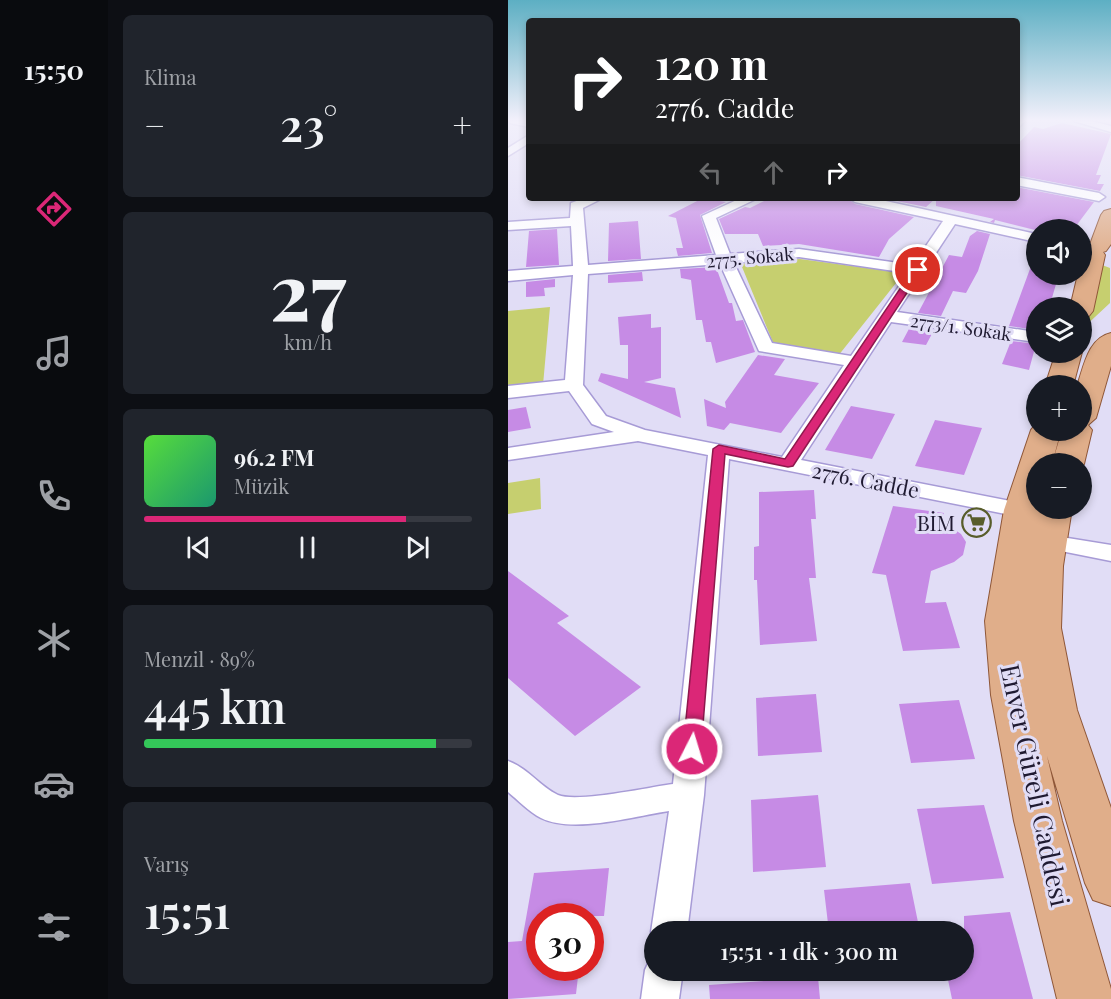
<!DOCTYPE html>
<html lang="tr">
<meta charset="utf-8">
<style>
body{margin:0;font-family:"Playfair Display",serif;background:#20242c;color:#f1f3f6;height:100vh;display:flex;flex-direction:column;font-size:22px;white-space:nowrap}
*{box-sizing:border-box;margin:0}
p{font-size:20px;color:#9ea1a6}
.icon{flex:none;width:33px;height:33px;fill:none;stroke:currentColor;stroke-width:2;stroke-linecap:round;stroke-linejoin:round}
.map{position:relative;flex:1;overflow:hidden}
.details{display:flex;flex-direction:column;gap:15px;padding:15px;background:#0d0f14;width:400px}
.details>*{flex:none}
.top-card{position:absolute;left:18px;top:18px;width:494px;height:183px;border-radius:6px;box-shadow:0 3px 9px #0003;background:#202124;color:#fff;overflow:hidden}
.fabs{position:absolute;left:518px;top:219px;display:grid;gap:12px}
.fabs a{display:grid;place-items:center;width:66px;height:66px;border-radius:50%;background:#171b24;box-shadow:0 3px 9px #0003;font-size:30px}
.speed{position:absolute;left:18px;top:903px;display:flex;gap:12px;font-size:30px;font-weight:700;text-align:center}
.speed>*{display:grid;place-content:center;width:78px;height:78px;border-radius:50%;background:#171b24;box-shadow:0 3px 9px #0003;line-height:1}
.speed .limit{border:9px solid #d22;background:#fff;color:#111}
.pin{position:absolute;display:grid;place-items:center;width:51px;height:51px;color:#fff;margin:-26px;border:3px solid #fff;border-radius:50%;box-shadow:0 2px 6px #0007}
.me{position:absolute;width:66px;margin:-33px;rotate:5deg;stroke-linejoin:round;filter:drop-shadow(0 0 4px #0008)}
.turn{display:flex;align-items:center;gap:21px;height:126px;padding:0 30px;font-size:27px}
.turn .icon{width:78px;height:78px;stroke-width:2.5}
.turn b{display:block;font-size:42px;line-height:51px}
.lanes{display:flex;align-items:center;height:57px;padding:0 30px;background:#0003;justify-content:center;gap:30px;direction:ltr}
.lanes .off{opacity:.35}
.big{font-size:45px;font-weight:600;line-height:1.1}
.details .card{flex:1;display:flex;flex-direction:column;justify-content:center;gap:9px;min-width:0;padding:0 21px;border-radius:9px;background:#20242c}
.details .dial{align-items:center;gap:0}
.dial b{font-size:78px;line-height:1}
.song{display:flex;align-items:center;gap:18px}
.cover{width:72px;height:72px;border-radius:9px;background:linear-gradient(135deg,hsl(110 70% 55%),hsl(160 70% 35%))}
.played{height:6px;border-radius:3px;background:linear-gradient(90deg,#db2777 80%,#363941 80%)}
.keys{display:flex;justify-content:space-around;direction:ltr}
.heat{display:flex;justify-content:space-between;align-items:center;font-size:33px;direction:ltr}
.charge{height:9px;border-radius:4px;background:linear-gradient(90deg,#34c759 89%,#363941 0)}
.trip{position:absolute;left:136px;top:921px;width:330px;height:60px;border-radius:30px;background:#171b24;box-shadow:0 3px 9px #0003;font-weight:600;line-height:60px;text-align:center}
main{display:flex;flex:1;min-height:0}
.dock{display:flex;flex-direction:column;width:108px;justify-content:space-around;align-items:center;background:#090b0e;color:#9ea1a6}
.dock .icon{width:42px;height:42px}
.dock .current{color:#db2777}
.dock b{font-size:27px;color:#f1f3f6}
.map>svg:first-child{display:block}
</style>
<main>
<nav class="dock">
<b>15:50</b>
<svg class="icon current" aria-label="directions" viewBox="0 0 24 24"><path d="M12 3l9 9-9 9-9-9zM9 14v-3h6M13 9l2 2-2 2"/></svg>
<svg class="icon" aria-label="music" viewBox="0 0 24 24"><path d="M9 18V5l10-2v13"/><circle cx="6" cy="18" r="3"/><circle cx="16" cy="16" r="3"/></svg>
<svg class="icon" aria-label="phone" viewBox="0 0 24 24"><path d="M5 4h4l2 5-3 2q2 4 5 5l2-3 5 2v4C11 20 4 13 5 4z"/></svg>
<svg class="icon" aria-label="climate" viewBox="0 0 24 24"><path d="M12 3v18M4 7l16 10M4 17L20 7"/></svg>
<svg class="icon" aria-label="car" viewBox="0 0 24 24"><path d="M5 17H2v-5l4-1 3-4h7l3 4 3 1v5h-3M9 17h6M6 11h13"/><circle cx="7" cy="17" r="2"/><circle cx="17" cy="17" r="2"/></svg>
<svg class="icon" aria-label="filters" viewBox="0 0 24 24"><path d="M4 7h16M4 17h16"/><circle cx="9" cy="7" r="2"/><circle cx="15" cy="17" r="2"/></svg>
</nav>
<section class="details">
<div class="card"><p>Klima</p>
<div class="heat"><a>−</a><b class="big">23°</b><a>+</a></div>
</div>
<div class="card dial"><b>27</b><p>km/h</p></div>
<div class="card">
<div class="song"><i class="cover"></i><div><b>96.2 FM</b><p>Müzik</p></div></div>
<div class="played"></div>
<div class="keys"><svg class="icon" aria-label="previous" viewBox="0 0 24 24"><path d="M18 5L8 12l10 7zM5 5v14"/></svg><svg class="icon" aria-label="pause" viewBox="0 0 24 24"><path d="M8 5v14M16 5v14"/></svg><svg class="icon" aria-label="next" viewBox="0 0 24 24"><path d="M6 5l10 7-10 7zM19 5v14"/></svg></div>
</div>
<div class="card"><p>Menzil · 89%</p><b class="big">445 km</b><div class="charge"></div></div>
<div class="card"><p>Varış</p><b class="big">15:51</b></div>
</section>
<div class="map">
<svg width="603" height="999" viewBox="0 0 603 999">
<rect width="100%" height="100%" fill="#e1ddf6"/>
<!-- green -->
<path fill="#c6cf6f" d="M292 259 396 273 330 356 266 345 232 262Z
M594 265 602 268V303L573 330Z
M42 307 35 385 0 388V311Z
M32 478 33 509 0 514V483Z"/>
<!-- building -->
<path fill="#c68be5" d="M554 123 603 134 588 175H593L589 184H596L592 191 508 175V146L526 127 535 129Z
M508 187 586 202 565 230H527L487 220 486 223 482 222 486 219 428 206V198L418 207 374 198H508Z
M195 198 218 202 192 215 204 253 170 256 168 248H175L168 218 160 216Z
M262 198H339L347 204 406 217 381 239 371 257 291 244 255 246 250 234H217L211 219 237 207 242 208Z
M130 221 133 259 100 261 101 223Z
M49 229 51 265 18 267 21 231Z
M469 231 482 234 470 271 458 293 445 291 433 316 410 313 441 255 454 257 462 236Z
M526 258 528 274H551L541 308H528V330L501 326Z
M208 267 221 303H224L228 321 235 320 247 352 208 363 203 342H198L194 320H188L183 280 173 278 172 269Z
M134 272 135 281 100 283V275Z
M47 279V287L36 288 37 296 18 297V282Z
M143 314V328L153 327V378L136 382 167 388 173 418 90 381 93 373 120 379V345H112L110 317Z
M402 327 426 330 418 345 394 342Z
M503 341 528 344 521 370 494 364Z
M250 355 277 359 266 375 311 383 273 433 222 423 216 430 199 426 196 399 218 408 217 402Z
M343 406 387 414 364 459 317 450Z
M18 407 23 428 0 432V410Z
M427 420 474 428 456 475 407 466Z
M306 490 308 519H303L308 578H301L309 641 252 645 249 580H246V547L251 546V492Z
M385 506 436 513 434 521 453 534 458 542 455 555 446 562 423 571 417 603 438 602 452 648 395 651 378 575 364 573Z
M0 571 61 616 49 623 133 687 67 736 0 678Z
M308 694 314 752 250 756 248 698Z
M451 700 467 759 403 763 391 704Z
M310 795 318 867 245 872 243 800Z
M476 805 496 878 424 884 409 809Z
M101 868 96 916H32V968H71L68 994 0 999V942L14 941 26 873Z
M402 883 412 932H321L316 890Z
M502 912 525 999H444L438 970H456V916Z
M310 977 312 999H202L201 985Z"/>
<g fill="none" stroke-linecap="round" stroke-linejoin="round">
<defs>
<path id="minor" d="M1 121H21V127L2 123Z
M508 121H517L508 130Z
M566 121H583L603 126V132Z
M21 135V143L0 156V148Z
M508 177 591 193 597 197 591 201 508 185Z
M77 198H95L75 208 80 265 208 255 194 216 233 198H250L208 218 222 254 291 249 405 265 435 221 347 202 341 198H364L528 234V242L447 224 389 312 528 332V342L383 322 293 460 513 503 521 505 524 510 521 515 513 517 221 459 196 795 179 932H147V942L143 932 161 811C127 816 65 834 33 818 21 812 10 800 0 792V761C20 768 31 786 50 795 69 803 142 787 165 784L200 455 130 441 0 460V448L106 432 84 424 61 391 0 398V386L57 380 65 275 0 281V271L65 266 63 226 0 230V222L62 218 63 203ZM291 257 400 273 343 356 264 343 226 263ZM212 264 251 351 336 365 274 457 137 430 98 416 75 385 80 274Z
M573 243H591L598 247 591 251H573Z
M541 535 603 545V561L533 547 529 542 533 537Z
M147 955V970H175L171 999H133L137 970 143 957Z"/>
<path id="primary" d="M603 209V244L598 251 595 252 597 255 585 311 581 316 573 318V308H562L570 274H573L575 255 582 250 581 247 593 215 596 211Z
M603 333V366L588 418 580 425 584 430 576 464 573 468V464H544L554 430H573V386H569C576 366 580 338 603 333Z
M573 351 574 352 565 386H537L548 352H573Z
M528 424V430H553L544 464H528V508H564L555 566 553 628 569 710 603 808V906L585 900 577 883 539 756 554 821 603 989V999H549L506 821 483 695 477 621 496 510 523 430Z"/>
</defs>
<!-- minor casing -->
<use href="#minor" stroke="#a79bd6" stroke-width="3"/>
<!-- primary casing -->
<use href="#primary" stroke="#8f5738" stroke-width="2"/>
<!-- minor -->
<use href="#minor" fill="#fff" fill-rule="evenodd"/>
<!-- primary -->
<use href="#primary" fill="#e0ae8a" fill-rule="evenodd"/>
</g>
<!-- sky -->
<linearGradient id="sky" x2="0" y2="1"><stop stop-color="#5dafc3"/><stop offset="0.46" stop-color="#f2f0fb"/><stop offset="1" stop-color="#f2f0fb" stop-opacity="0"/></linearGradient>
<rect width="603" height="261" fill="url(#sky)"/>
<!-- route -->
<path fill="#db2777" stroke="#8e194d" stroke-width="1.5" d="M406 268 414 270 285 466 280 467 217 454 193 749 191 755 184 757 177 755 175 749 205 449 211 445 277 459Z"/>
<!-- icons -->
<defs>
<symbol id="supermarket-ring" viewBox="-11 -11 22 22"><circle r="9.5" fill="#e1ddf6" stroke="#585d2b" stroke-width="1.5"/><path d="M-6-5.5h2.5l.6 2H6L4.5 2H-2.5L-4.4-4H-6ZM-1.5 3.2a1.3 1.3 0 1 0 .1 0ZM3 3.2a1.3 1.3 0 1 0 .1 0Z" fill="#585d2b"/></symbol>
</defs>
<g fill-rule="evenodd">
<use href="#supermarket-ring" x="452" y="506" width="33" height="33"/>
</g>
<g text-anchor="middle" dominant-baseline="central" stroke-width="6" stroke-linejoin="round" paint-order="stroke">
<!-- far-street labels -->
<g font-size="18" fill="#1f1a31" stroke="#e1ddf6">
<text transform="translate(242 257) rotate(-5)">2775. Sokak</text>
<text transform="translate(453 327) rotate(8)">2773/1. Sokak</text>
</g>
<!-- street labels -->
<g font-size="21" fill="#1f1a31" stroke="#e1ddf6">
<text transform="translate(358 479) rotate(11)">2776. Cadde</text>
</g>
<!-- poi labels -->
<g font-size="21" fill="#1f1a31" stroke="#e1ddf6" text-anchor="end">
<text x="447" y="522">BİM</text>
</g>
<!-- near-street labels -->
<g font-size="26" fill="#1f1a31" stroke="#e1ddf6">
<text transform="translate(528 785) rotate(78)">Enver Güreli Caddesi</text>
</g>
</g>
</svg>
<div class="fabs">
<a><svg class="icon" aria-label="sound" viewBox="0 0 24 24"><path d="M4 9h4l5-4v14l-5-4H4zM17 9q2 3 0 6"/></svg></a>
<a><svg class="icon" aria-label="layers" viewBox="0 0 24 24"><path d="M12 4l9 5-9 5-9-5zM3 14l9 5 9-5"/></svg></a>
<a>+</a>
<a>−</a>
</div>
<div class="speed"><div class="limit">30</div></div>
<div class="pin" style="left:410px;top:270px;background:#d93025"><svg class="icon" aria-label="arrive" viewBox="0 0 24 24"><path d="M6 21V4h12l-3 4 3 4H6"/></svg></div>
<svg class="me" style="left:184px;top:749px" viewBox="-20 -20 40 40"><circle r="17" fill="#db2777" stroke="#fff" stroke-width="3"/><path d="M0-11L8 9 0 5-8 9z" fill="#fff"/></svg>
<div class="trip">15:51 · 1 dk · 300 m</div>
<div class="top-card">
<div class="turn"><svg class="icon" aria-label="right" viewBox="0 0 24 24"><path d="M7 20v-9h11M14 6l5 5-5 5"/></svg><div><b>120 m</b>2776. Cadde</div></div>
<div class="lanes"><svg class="icon off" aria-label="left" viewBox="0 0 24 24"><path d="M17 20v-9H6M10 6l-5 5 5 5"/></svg><svg class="icon off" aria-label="ahead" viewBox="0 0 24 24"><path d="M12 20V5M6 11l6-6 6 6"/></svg><svg class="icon" aria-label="right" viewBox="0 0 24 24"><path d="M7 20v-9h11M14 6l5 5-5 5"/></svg></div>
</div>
</div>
</main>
